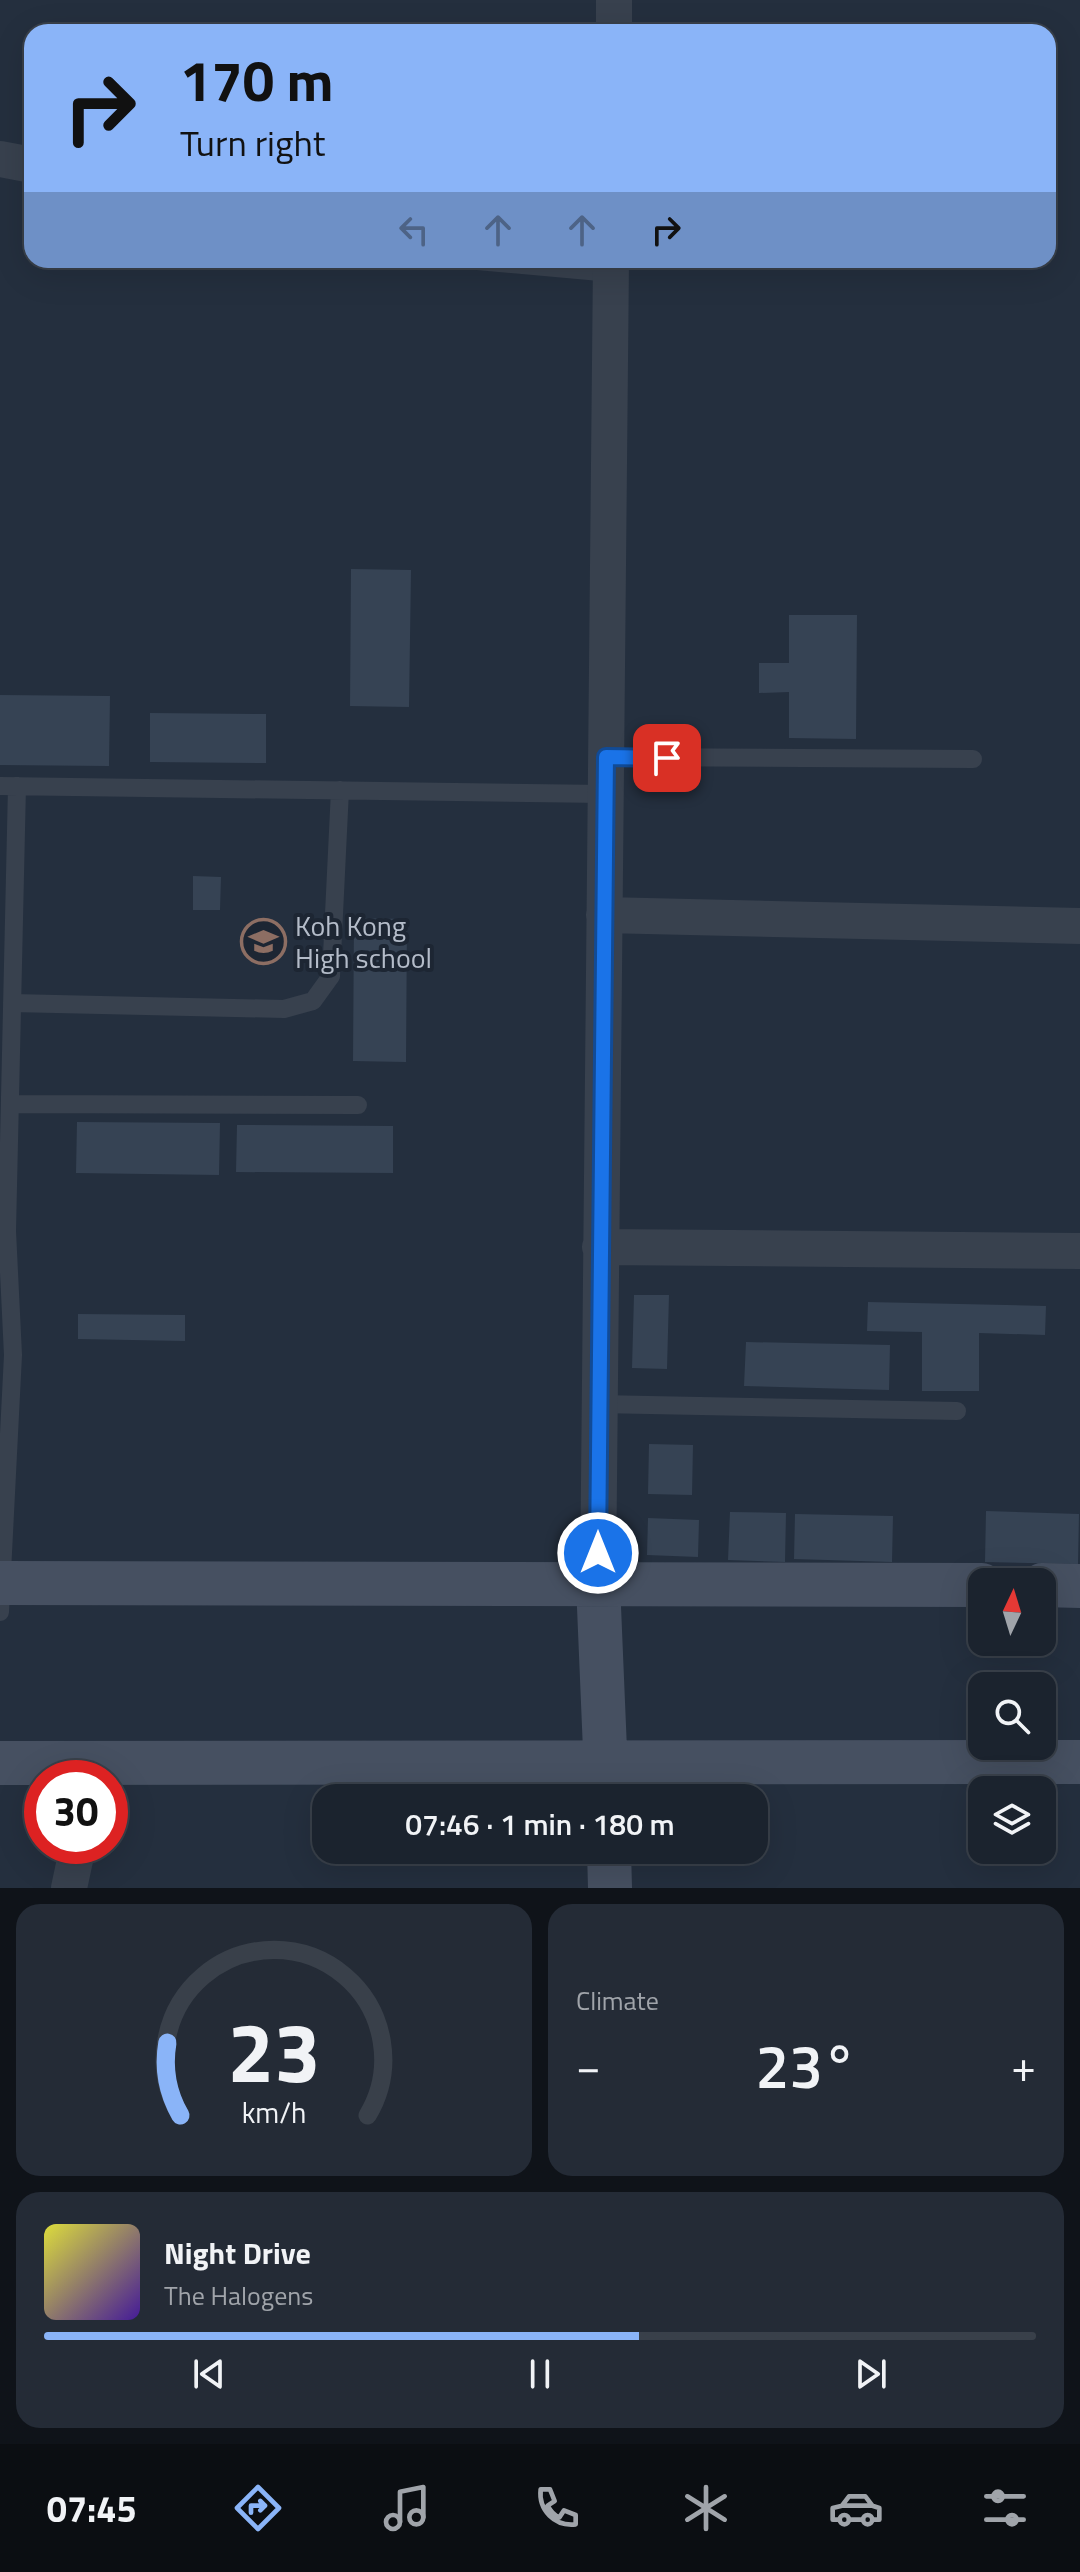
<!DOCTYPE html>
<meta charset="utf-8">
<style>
body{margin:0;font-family:"Titillium Web",sans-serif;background:#242b36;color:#f1f3f6;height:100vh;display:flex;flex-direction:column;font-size:30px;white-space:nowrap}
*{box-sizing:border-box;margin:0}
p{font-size:26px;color:#a0a4aa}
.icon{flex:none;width:44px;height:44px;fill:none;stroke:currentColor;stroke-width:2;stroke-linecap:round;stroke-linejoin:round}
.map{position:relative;height:1888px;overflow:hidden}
.side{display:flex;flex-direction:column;gap:16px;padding:16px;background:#0f1319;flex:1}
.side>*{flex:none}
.top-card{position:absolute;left:24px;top:24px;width:1032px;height:244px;border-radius:24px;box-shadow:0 8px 32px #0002,0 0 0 2px #39404a;background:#8ab4f8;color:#111;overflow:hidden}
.needle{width:52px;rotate:4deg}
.fabs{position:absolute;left:968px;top:1568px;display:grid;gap:16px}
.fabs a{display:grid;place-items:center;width:88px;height:88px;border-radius:16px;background:#1b232e;box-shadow:0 8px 32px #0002,0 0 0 2px #39404a;font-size:40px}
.speed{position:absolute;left:24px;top:1760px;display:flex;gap:16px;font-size:40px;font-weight:700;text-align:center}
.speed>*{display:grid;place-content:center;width:104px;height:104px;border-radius:50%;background:#1b232e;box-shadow:0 8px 32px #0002,0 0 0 2px #39404a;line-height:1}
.speed .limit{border:12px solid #d22;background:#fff;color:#111}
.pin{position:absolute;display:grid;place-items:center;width:68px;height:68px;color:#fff;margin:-34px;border-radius:16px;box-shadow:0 4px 12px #0006}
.me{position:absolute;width:88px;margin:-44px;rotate:0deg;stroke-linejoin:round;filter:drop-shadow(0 0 6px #0008)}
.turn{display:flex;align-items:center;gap:28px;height:168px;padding:0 24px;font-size:36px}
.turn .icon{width:104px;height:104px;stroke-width:2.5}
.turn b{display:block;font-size:56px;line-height:68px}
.lanes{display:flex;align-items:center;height:76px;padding:0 24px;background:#0003;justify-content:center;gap:40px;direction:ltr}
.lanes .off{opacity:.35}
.big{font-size:60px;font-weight:600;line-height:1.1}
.side .tile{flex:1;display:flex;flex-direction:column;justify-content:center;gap:12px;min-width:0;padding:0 28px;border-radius:24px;background:#242b36}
.side .dial{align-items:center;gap:0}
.dial svg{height:208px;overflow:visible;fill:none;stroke:#39404a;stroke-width:7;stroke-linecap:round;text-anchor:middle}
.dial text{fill:#f1f3f6;stroke:none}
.song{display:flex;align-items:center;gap:24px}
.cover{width:96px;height:96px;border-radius:12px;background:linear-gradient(135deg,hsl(60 70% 55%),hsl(260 70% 35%))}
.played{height:8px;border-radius:4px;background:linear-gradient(90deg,#8ab4f8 60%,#39404a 60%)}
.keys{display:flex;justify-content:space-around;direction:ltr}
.heat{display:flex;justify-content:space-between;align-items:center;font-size:44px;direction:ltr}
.side .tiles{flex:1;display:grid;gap:16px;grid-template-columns:1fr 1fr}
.tile:last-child{grid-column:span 2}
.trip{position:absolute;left:312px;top:1784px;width:456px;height:80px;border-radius:24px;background:#1b232e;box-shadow:0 8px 32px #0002,0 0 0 2px #39404a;font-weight:600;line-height:80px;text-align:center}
.menu{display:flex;height:128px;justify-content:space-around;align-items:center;background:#0b0e12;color:#a0a4aa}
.menu .icon{width:56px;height:56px}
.menu .on{color:#8ab4f8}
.menu b{font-size:36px;color:#f1f3f6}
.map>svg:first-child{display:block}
</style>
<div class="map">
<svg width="1080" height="1888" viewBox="0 0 1080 1888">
<rect width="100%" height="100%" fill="#242f3e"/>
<!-- building -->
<path fill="#364354" d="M351 569 411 570 409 707 350 706Z
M789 615H857L856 739 789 738V692L759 693V663H789Z
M0 695 110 696 109 766 0 765Z
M150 713 266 714V763L150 762Z
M193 876 221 877 220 910H193Z
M354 918 407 919 406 1062 353 1061Z
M77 1122 220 1123 219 1175 76 1173Z
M237 1125 393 1126V1173L236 1172Z
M634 1295H669L667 1369 632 1368Z
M868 1302 1046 1306 1045 1335 979 1333V1391H922V1332L867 1331Z
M78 1314 185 1315V1341L78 1339Z
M746 1342 890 1345 889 1390 744 1386Z
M649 1444 693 1445 692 1495 648 1494Z
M986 1511 1079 1514 1078 1564 985 1562Z
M730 1512 786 1513 785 1562 728 1560Z
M795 1514 893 1516 892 1562 794 1559Z
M648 1518 699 1520 698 1557 647 1555Z"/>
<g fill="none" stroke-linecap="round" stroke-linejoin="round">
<!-- lane -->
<path stroke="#38414e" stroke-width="18" d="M466 260 611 273
M606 757 973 759
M0 786 605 794
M12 1003 284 1009 313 1001 331 976 340 790
M10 1104 358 1105
M598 1404 957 1411
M0 1612 13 1355 7 1231 17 786"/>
<!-- street -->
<path stroke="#38414e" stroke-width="36" d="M614 32V0
M0 159 32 165
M604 915 1080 926
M600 1247 1080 1251
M598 1583 611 260
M69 1888 78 1846"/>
<!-- secondary -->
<path stroke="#465061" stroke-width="44" d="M0 1583 982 1585
M598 1583 607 1798
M1042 1585 1080 1586
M0 1763 1080 1762
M609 1850 610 1888"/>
</g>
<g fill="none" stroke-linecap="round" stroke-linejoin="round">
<defs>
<path id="route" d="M598 1553 606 757 667 758"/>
</defs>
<!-- route casing -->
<use href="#route" stroke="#114b97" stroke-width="20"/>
<!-- route -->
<use href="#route" stroke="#1a73e8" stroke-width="14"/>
</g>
<!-- icons -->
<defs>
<symbol id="school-ring" viewBox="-11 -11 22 22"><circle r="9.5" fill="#1d2633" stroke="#8d6e63" stroke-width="1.5"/><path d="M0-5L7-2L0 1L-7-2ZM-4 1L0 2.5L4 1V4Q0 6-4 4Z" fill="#8d6e63"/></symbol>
</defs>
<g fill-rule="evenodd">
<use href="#school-ring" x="238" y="916" width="51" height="51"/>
</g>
<g text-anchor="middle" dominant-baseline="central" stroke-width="8" stroke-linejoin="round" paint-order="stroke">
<!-- poi labels -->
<g font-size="28" fill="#b4bcc9" stroke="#1d2633" text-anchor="start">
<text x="295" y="925">Koh Kong<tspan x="295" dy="32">High school</tspan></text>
</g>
</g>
</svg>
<div class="fabs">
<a><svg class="needle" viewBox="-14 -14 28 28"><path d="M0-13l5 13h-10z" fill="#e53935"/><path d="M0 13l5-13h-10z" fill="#a0a4aa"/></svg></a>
<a><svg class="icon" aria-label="search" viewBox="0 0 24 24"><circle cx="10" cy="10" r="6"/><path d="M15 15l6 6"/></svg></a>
<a><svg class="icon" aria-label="layers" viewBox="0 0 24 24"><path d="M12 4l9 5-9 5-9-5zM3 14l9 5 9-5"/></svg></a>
</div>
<div class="speed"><div class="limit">30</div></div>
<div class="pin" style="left:667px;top:758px;background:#d93025"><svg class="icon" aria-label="arrive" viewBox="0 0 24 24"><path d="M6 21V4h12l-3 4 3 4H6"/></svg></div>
<svg class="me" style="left:598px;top:1553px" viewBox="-20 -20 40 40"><circle r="17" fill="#1a73e8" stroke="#fff" stroke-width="3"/><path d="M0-11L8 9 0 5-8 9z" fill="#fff"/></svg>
<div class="trip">07:46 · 1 min · 180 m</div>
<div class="top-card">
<div class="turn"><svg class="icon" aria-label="right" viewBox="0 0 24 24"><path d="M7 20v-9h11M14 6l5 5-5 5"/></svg><div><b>170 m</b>Turn right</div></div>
<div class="lanes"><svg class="icon off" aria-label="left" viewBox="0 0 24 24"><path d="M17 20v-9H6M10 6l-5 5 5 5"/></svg><svg class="icon off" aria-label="ahead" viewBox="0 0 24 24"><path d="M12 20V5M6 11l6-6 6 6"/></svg><svg class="icon off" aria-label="ahead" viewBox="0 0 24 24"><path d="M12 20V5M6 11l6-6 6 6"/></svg><svg class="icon" aria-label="right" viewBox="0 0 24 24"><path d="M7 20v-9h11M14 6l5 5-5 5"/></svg></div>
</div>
</div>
<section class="side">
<div class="tiles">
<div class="tile dial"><svg viewBox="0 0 100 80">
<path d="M14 69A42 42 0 1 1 86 69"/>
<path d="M14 69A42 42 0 0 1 9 41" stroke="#8ab4f8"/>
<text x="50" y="56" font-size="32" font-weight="700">23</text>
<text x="50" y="72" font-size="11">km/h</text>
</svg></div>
<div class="tile"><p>Climate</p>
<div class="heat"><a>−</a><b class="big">23°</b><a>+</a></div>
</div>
<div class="tile">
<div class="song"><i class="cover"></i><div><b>Night Drive</b><p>The Halogens</p></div></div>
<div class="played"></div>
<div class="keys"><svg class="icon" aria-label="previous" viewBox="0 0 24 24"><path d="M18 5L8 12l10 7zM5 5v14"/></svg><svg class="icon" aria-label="pause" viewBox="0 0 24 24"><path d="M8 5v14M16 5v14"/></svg><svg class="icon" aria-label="next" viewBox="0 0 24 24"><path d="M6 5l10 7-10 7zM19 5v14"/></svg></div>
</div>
</div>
</section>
<nav class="menu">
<b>07:45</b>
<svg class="icon on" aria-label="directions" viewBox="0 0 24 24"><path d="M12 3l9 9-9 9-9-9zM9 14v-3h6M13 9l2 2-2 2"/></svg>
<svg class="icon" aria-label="music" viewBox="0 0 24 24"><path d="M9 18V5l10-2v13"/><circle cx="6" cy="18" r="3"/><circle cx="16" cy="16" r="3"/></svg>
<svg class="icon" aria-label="phone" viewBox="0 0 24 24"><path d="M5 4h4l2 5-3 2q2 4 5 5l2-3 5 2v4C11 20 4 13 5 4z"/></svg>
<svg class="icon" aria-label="climate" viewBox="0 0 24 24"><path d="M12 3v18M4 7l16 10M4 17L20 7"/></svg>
<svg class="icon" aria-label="car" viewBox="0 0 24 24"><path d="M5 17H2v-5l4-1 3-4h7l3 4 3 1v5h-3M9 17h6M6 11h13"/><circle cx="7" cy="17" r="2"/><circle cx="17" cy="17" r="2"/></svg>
<svg class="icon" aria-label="filters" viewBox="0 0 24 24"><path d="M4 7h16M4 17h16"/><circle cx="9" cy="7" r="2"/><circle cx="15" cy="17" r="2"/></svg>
</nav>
